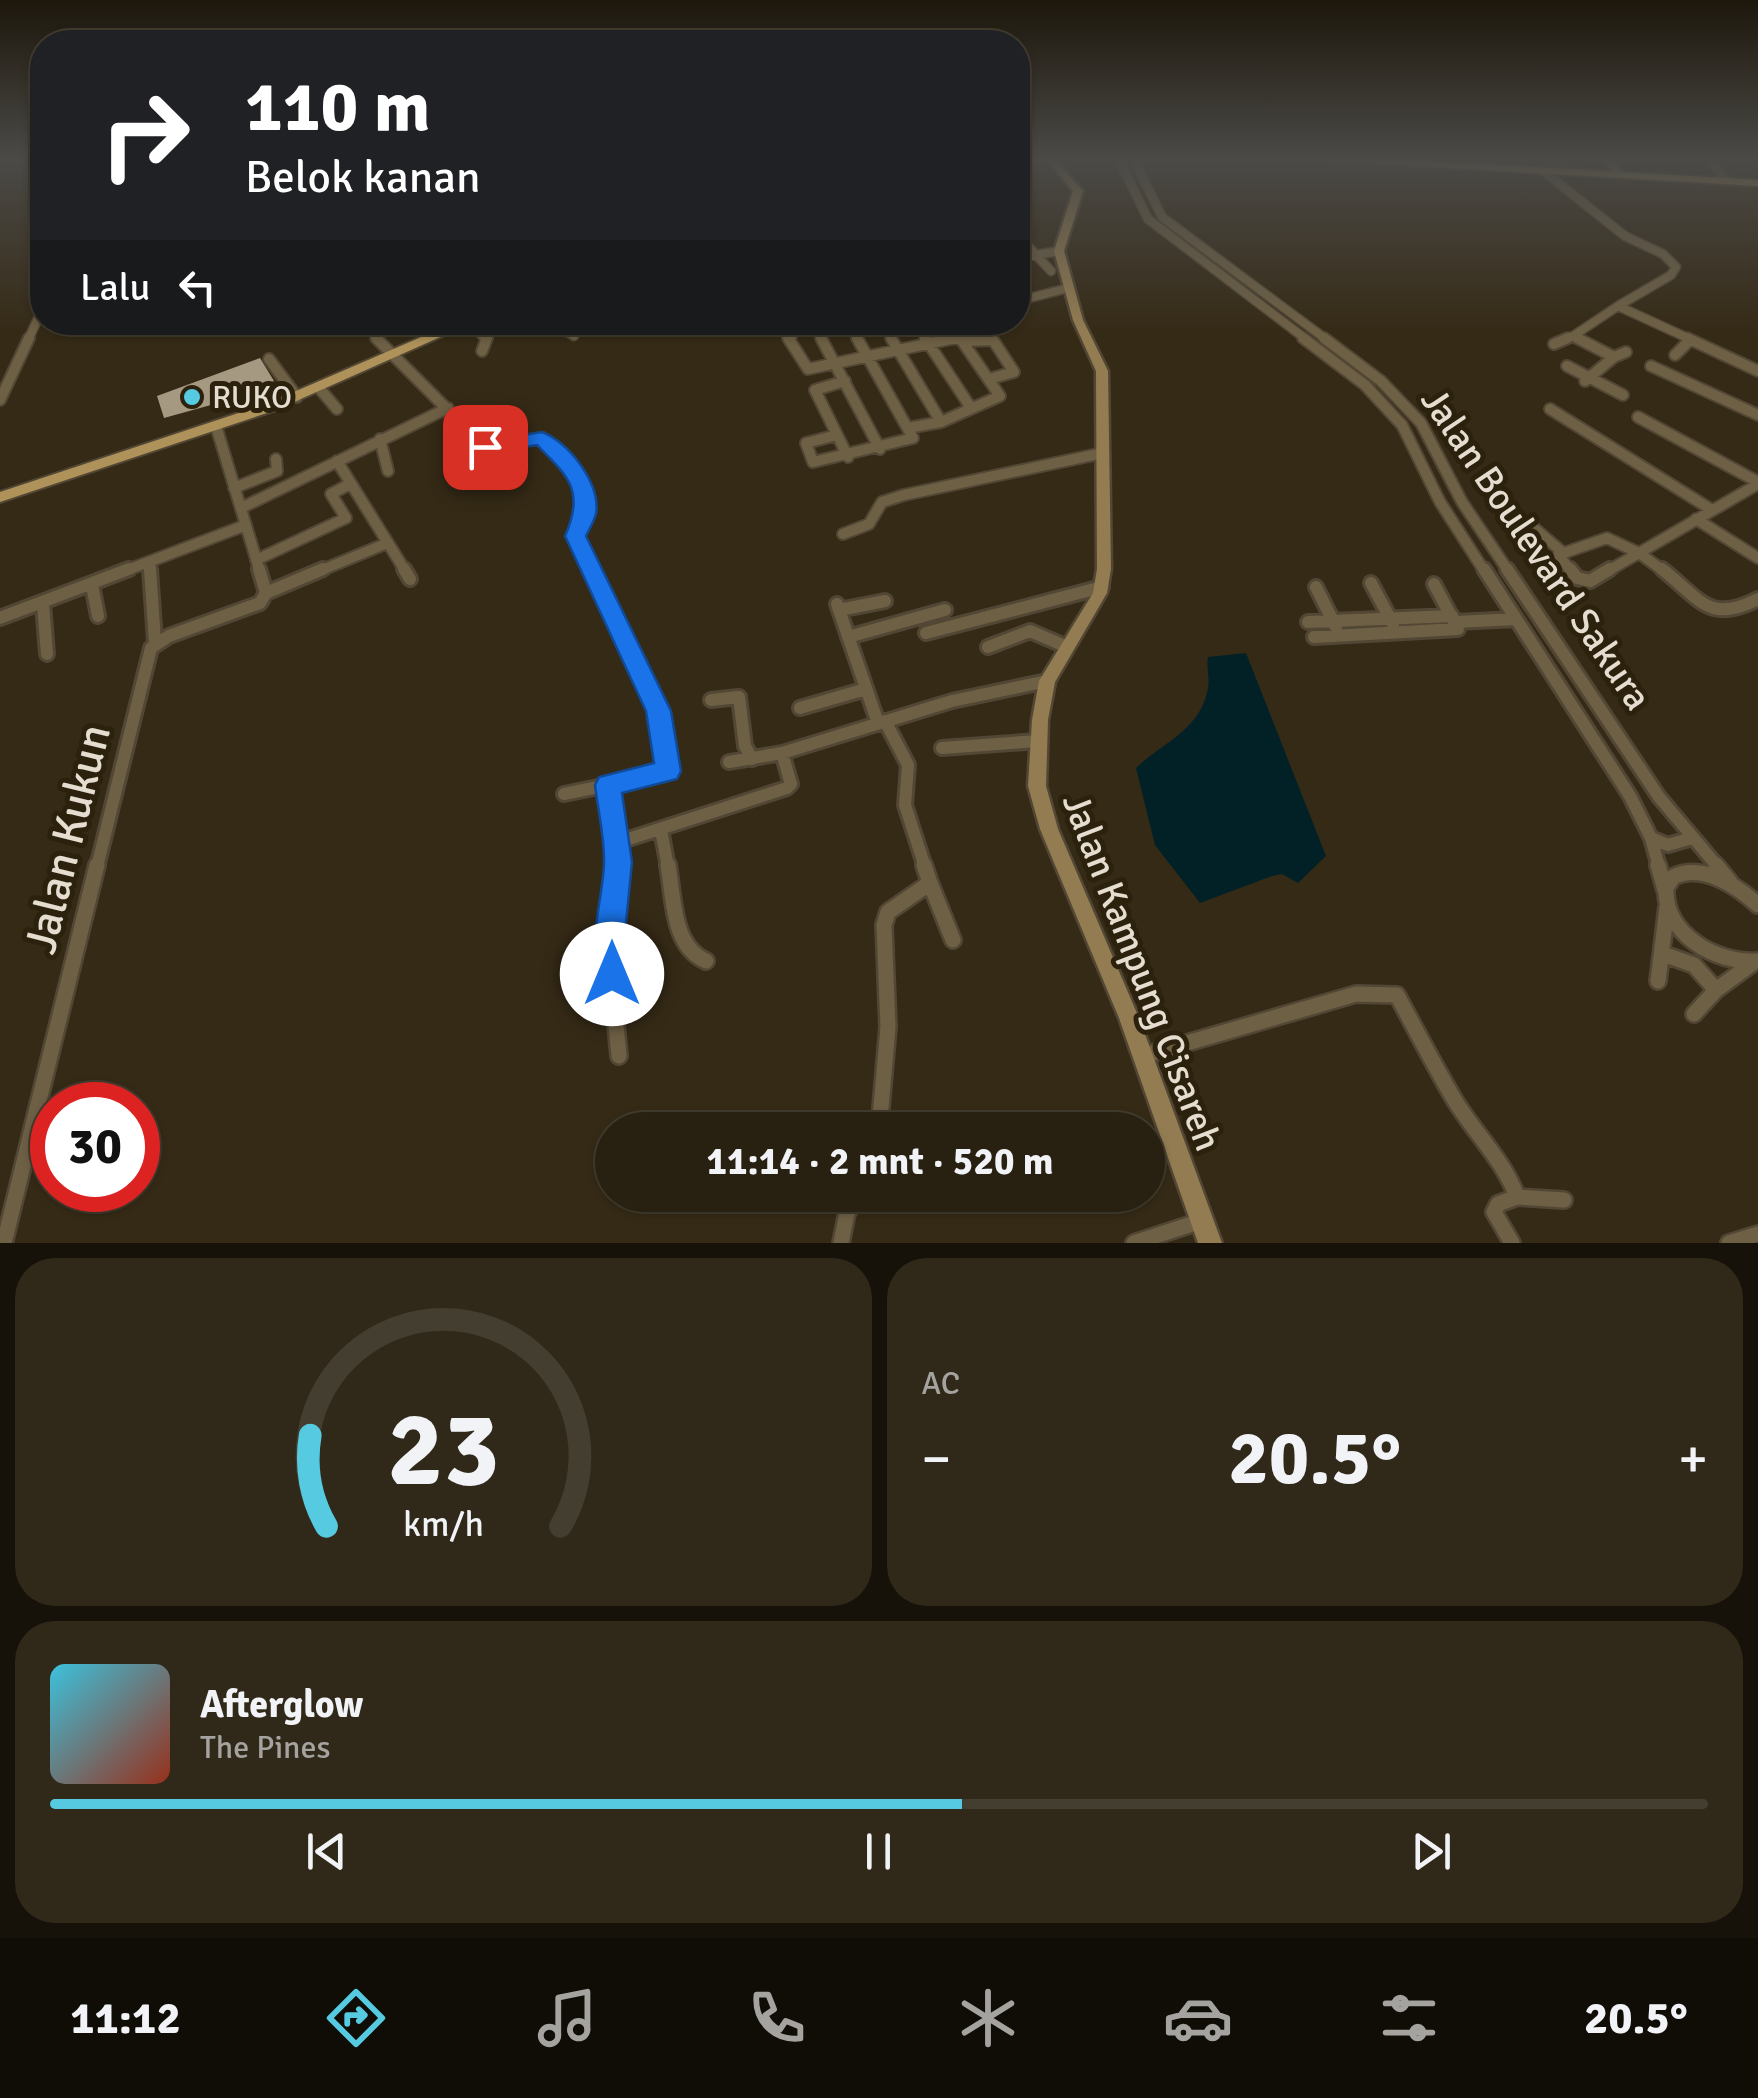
<!DOCTYPE html>
<html lang="id">
<meta charset="utf-8">
<style>
body{margin:0;font-family:Signika,sans-serif;background:#302819;color:#f1f3f6;height:100vh;display:flex;flex-direction:column;font-size:38px;white-space:nowrap}
*{box-sizing:border-box;margin:0}
p{font-size:32px;color:#a5a39f}
.icon{flex:none;width:55px;height:55px;fill:none;stroke:currentColor;stroke-width:2;stroke-linecap:round;stroke-linejoin:round}
.map{position:relative;height:1243px;overflow:hidden}
.sheet{display:flex;flex-direction:column;gap:15px;padding:15px;background:#161209;flex:1}
.sheet>*{flex:none}
.hud{position:absolute;left:30px;top:30px;width:1000px;height:305px;border-radius:40px;box-shadow:0 2px 8px #0004,0 0 0 2px #443e30;background:#202124;color:#fff;overflow:hidden}
.speed{position:absolute;left:30px;top:1082px;display:flex;gap:20px;font-size:50px;font-weight:700;text-align:center}
.speed>*{display:grid;place-content:center;width:130px;height:130px;border-radius:50%;background:#282010;box-shadow:0 2px 8px #0004,0 0 0 2px #443e30;line-height:1}
.speed .limit{border:15px solid #d22;background:#fff;color:#111}
.pin{position:absolute;display:grid;place-items:center;width:85px;height:85px;color:#fff;margin:-42px;border-radius:20px;box-shadow:0 5px 15px #0006}
.me{position:absolute;width:110px;margin:-55px;rotate:0deg;stroke-linejoin:round;filter:drop-shadow(0 0 8px #0008)}
.turn{display:flex;align-items:center;gap:35px;height:210px;padding:0 50px;font-size:45px}
.turn .icon{width:130px;height:130px;stroke-width:2.5}
.turn b{display:block;font-size:70px;line-height:85px}
.then{display:flex;align-items:center;height:95px;padding:0 50px;background:#0003;gap:20px;font-size:38px}
.big{font-size:75px;font-weight:800;line-height:1.1}
.sheet .card{flex:1;display:flex;flex-direction:column;justify-content:center;gap:15px;min-width:0;padding:0 35px;border-radius:40px;background:#302819}
.sheet .dial{align-items:center;gap:0}
.dial svg{height:260px;overflow:visible;fill:none;stroke:#443e30;stroke-width:7;stroke-linecap:round;text-anchor:middle}
.dial text{fill:#f1f3f6;stroke:none}
.song{display:flex;align-items:center;gap:30px}
.cover{width:120px;height:120px;border-radius:15px;background:linear-gradient(135deg,hsl(190 70% 55%),hsl(10 70% 35%))}
.played{height:10px;border-radius:5px;background:linear-gradient(90deg,#55cae0 55%,#443e30 55%)}
.keys{display:flex;justify-content:space-around;direction:ltr}
.heat{display:flex;justify-content:space-between;align-items:center;font-size:55px;direction:ltr}
.sheet .tiles{flex:1;display:grid;gap:15px;grid-template-columns:1fr 1fr}
.card:last-child{grid-column:span 2}
.trip{position:absolute;left:595px;top:1112px;width:570px;height:100px;border-radius:50px;background:#282010;box-shadow:0 2px 8px #0004,0 0 0 2px #443e30;font-weight:800;line-height:100px;text-align:center}
.tab-bar{display:flex;height:160px;justify-content:space-around;align-items:center;background:#100d06;color:#a5a39f}
.tab-bar .icon{width:70px;height:70px}
.tab-bar .current{color:#55cae0}
.tab-bar b{font-size:45px;color:#f1f3f6}
.map>svg:first-child{display:block}
</style>
<div class="map">
<svg width="1758" height="1243" viewBox="0 0 1758 1243">
<rect width="100%" height="100%" fill="#352a16"/>
<!-- water -->
<path fill="#022127" d="M1246 653 1326 856 1298 883 1282 874 1272 876 1200 903 1155 845 1136 768C1163 742 1200 731 1208 688 1210 677 1206 667 1208 657Z"/>
<!-- building -->
<path fill="#a59981" d="M260 358 274 381 256 387 258 392 164 418 157 396Z"/>
<g fill="none" stroke-linecap="round" stroke-linejoin="round">
<defs>
<path id="street-far3" d="M1118 158 1148 219 1307 340
M1133 158 1162 217 1327 340
M1708 158 1726 180
M1542 170 1625 236 1663 254 1676 267 1671 275 1618 306 1692 340
M1024 242 1051 271
M1018 258 1059 251
M1018 301 1068 288
M470 322 486 340
M552 322 574 336
M813 322 823 340
M848 322 858 340
M881 322 892 340
M915 322 927 340
M919 329 949 322
M373 333 378 340
M28 340 42 310
M790 340 801 322
M943 340H961
M979 340H993
M1562 340 1573 336
M1582 340 1573 336 1618 306"/>
<path id="street-far2" d="M376 338 485 447 542 438 580 481 584 504 576 536 593 572
M788 338 808 369 955 338
M821 338 880 449
M891 338 941 422 908 428
M925 338 971 408
M1303 338 1365 385 1402 425 1440 502 1485 572
M1324 338 1381 381 1421 423 1462 502 1509 572
M1577 338 1614 357 1626 352
M1687 338 1758 371
M962 341 993 340 1014 372 989 379
M1554 344 1568 338
M482 351 487 338
M1675 355 1690 340
M269 359 297 397
M1567 366 1623 395
M1651 366 1758 415
M845 381 815 390 848 457
M1585 381 1614 357
M319 388 337 409
M0 400 29 338
M1550 409 1712 510
M1638 417 1758 482
M941 422 1000 396 960 338
M216 426 260 572
M837 435 806 443 813 462 913 438 857 338
M380 439 388 471
M337 461 406 572
M234 488 277 471 276 459
M241 508 448 408
M1696 519 1758 558
M1533 527 1561 551
M843 534 869 524 882 502 904 495 1103 453
M1639 553 1665 572
M1639 553 1758 484
M256 560 346 518 331 494 350 484
M150 563 151 572
M122 572 246 525
M317 572 385 544
M1572 572 1558 555 1607 538 1639 553
M1606 572 1639 553"/>
<path id="street-far1" d="M150 569 155 642
M404 569 410 579
M592 569 658 711 670 768 608 785
M1484 569 1630 796 1651 838 1659 867
M1507 569 1659 797 1718 867
M1570 569 1577 578 1590 581 1610 569
M1662 569C1701 600 1709 624 1758 599
M1371 583 1393 624
M92 585 98 616
M1316 587 1336 627
M266 593 323 569
M43 604 47 654
M837 604 878 723
M839 610 885 601
M0 618 129 569
M1308 622 1452 616
M1456 622 1516 619
M926 633 1102 587
M848 637 945 610
M1314 637 1458 629 1434 584
M988 647 1030 631 1065 646
M711 700 739 697 745 746 752 759
M800 708 866 689
M885 721 908 765 905 805 925 867
M942 748 1038 741
M729 762 782 753 952 701 1047 681
M564 794 608 785 616 843 787 788 791 784 782 753
M661 830 668 867
M1651 838 1668 845 1692 838
M97 867 151 648 169 636 260 603 266 593 259 569
M615 867 616 843"/>
<path id="street" d="M615 865 610 962 619 1056
M668 865C674 899 672 946 706 961
M1658 865 1665 890
M1716 865 1730 882
M930 883 953 940
M1758 905C1736 885 1702 863 1673 877L1666 888C1664 934 1716 964 1758 961
M1663 954 1694 965 1716 990
M1658 981 1667 907
M1694 1014 1716 990 1753 963
M1142 1056 1356 994 1397 995C1416 1030 1434 1065 1454 1099 1473 1131 1505 1162 1517 1197
M956 1122 957 1130
M879 1130 888 1027 884 925 888 912 930 883 924 865
M869 1195 900 1201 920 1195
M4 1243 97 865
M841 1243 847 1213 859 1195
M1134 1243 1201 1221
M1512 1243 1494 1212 1498 1204 1517 1197 1564 1200
M1729 1243 1758 1234"/>
<path id="secondary" d="M1045 158H1054L1083 191 1064 251 1083 320 1108 371 1111 569 1107 593 1055 682 1048 720 1046 786 1058 829 1139 1018 1222 1243H1198L1119 1018 1040 829 1028 786 1032 720 1039 681 1093 593 1097 569 1096 371 1073 320 1054 251 1073 191Z
M1603 158H1611L1623 174 1621 176H1615Z"/>
<path id="primary" d="M1324 158H1380L1758 180V186L1329 161Z
M456 322H474L276 410 0 502V492L266 404Z"/>
</defs>
<!-- street-far3 casing -->
<use href="#street-far3" stroke="#514734" stroke-width="11"/>
<!-- street-far2 casing -->
<use href="#street-far2" stroke="#514734" stroke-width="14"/>
<!-- street-far1 casing -->
<use href="#street-far1" stroke="#514734" stroke-width="18"/>
<!-- street casing -->
<use href="#street" stroke="#514734" stroke-width="20"/>
<!-- secondary casing -->
<use href="#secondary" stroke="#514734" stroke-width="5"/>
<!-- primary casing -->
<use href="#primary" stroke="#514734" stroke-width="4"/>
<!-- street-far3 -->
<use href="#street-far3" stroke="#6e6045" stroke-width="8"/>
<!-- street-far2 -->
<use href="#street-far2" stroke="#6e6045" stroke-width="10"/>
<!-- street-far1 -->
<use href="#street-far1" stroke="#6e6045" stroke-width="12"/>
<!-- street -->
<use href="#street" stroke="#6e6045" stroke-width="15"/>
<!-- secondary -->
<use href="#secondary" fill="#937c52" fill-rule="evenodd"/>
<!-- primary -->
<use href="#primary" fill="#af925a" fill-rule="evenodd"/>
</g>
<!-- sky -->
<linearGradient id="sky" x2="0" y2="1"><stop stop-color="#1d170c"/><stop offset="0.48" stop-color="#4b4a47"/><stop offset="1" stop-color="#4b4a47" stop-opacity="0"/></linearGradient>
<rect width="1758" height="332" fill="url(#sky)"/>
<!-- route -->
<path fill="#1a73e8" stroke="#114b97" stroke-width="2.5" d="M542 432C569 442 601 484 596 514 594 521 589 530 586 536L671 711 681 771 677 779 622 793 632 862 624 943 627 974 622 984 612 988 601 984C586 948 602 903 604 865 605 839 598 811 595 785L599 777 654 763 646 711 565 536C585 491 569 477 537 445L485 453 475 447 485 441Z"/>
<!-- markers -->
<circle fill="#55cae0" stroke="#2b210c" stroke-width="4" cx="192" cy="397" r="10"/>
<g text-anchor="middle" dominant-baseline="central" stroke-width="10" stroke-linejoin="round" paint-order="stroke">
<!-- far-poi labels -->
<g font-size="32" fill="#e4ddd0" stroke="#2b210c" text-anchor="start">
<text x="212" y="397">RUKO</text>
</g>
<!-- street labels -->
<g font-size="38" fill="#e4ddd0" stroke="#2b210c">
<text transform="translate(1536 549) rotate(56)">Jalan Boulevard Sakura</text>
<text transform="translate(1142 972) rotate(69)">Jalan Kampung Cisareh</text>
</g>
<!-- near-street labels -->
<g font-size="45" fill="#e4ddd0" stroke="#2b210c">
<text transform="translate(68 839) rotate(-76)">Jalan Kukun</text>
</g>
</g>
</svg>
<div class="speed"><div class="limit">30</div></div>
<div class="pin" style="left:485px;top:447px;background:#d93025"><svg class="icon" aria-label="arrive" viewBox="0 0 24 24"><path d="M6 21V4h12l-3 4 3 4H6"/></svg></div>
<svg class="me" style="left:612px;top:974px" viewBox="-20 -20 40 40"><circle r="19" fill="#fff"/><path d="M0-13L10 11 0 6-10 11z" fill="#1a73e8"/></svg>
<div class="trip">11:14 · 2 mnt · 520 m</div>
<div class="hud">
<div class="turn"><svg class="icon" aria-label="right" viewBox="0 0 24 24"><path d="M7 20v-9h11M14 6l5 5-5 5"/></svg><div><b>110 m</b>Belok kanan</div></div>
<div class="then">Lalu<svg class="icon" aria-label="left" viewBox="0 0 24 24"><path d="M17 20v-9H6M10 6l-5 5 5 5"/></svg></div>
</div>
</div>
<section class="sheet">
<div class="tiles">
<div class="card dial"><svg viewBox="0 0 100 80">
<path d="M14 69A42 42 0 1 1 86 69"/>
<path d="M14 69A42 42 0 0 1 9 41" stroke="#55cae0"/>
<text x="50" y="56" font-size="32" font-weight="700">23</text>
<text x="50" y="72" font-size="11">km/h</text>
</svg></div>
<div class="card"><p>AC</p>
<div class="heat"><a>−</a><b class="big">20.5°</b><a>+</a></div>
</div>
<div class="card">
<div class="song"><i class="cover"></i><div><b>Afterglow</b><p>The Pines</p></div></div>
<div class="played"></div>
<div class="keys"><svg class="icon" aria-label="previous" viewBox="0 0 24 24"><path d="M18 5L8 12l10 7zM5 5v14"/></svg><svg class="icon" aria-label="pause" viewBox="0 0 24 24"><path d="M8 5v14M16 5v14"/></svg><svg class="icon" aria-label="next" viewBox="0 0 24 24"><path d="M6 5l10 7-10 7zM19 5v14"/></svg></div>
</div>
</div>
</section>
<nav class="tab-bar">
<b>11:12</b>
<svg class="icon current" aria-label="directions" viewBox="0 0 24 24"><path d="M12 3l9 9-9 9-9-9zM9 14v-3h6M13 9l2 2-2 2"/></svg>
<svg class="icon" aria-label="music" viewBox="0 0 24 24"><path d="M9 18V5l10-2v13"/><circle cx="6" cy="18" r="3"/><circle cx="16" cy="16" r="3"/></svg>
<svg class="icon" aria-label="phone" viewBox="0 0 24 24"><path d="M5 4h4l2 5-3 2q2 4 5 5l2-3 5 2v4C11 20 4 13 5 4z"/></svg>
<svg class="icon" aria-label="climate" viewBox="0 0 24 24"><path d="M12 3v18M4 7l16 10M4 17L20 7"/></svg>
<svg class="icon" aria-label="car" viewBox="0 0 24 24"><path d="M5 17H2v-5l4-1 3-4h7l3 4 3 1v5h-3M9 17h6M6 11h13"/><circle cx="7" cy="17" r="2"/><circle cx="17" cy="17" r="2"/></svg>
<svg class="icon" aria-label="filters" viewBox="0 0 24 24"><path d="M4 7h16M4 17h16"/><circle cx="9" cy="7" r="2"/><circle cx="15" cy="17" r="2"/></svg>
<b>20.5°</b>
</nav>
